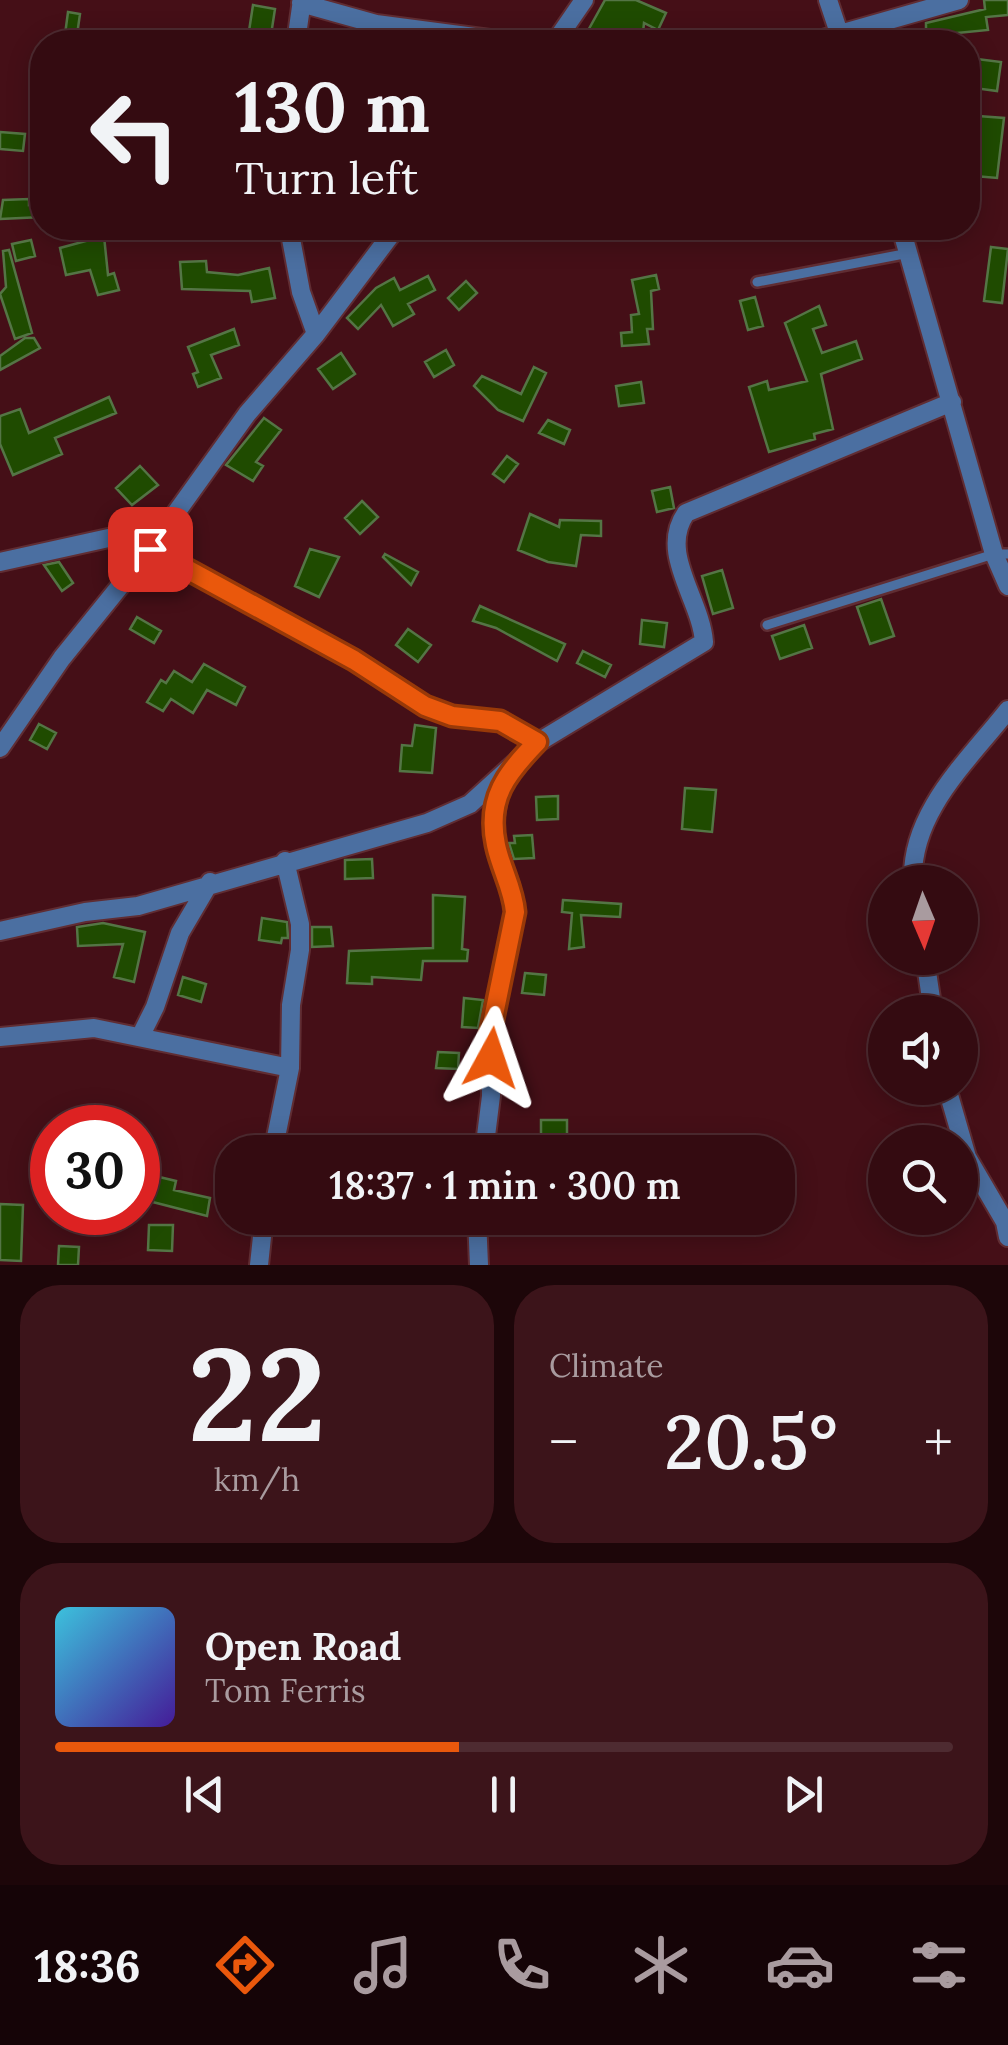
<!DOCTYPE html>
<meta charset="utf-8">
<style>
body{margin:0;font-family:Lora,serif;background:#3c141a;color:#f1f3f6;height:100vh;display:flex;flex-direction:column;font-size:38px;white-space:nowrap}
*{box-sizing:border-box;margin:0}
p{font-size:32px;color:#a99b9f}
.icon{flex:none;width:55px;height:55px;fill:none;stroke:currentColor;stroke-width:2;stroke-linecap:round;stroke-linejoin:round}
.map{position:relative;height:1265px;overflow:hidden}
.side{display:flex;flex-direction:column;gap:20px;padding:20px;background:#1d0609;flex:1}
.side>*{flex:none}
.top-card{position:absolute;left:30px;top:30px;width:950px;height:210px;border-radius:40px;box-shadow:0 5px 25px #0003,0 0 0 2px #4e2b31;background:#340b11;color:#f1f3f6;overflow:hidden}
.needle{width:65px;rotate:178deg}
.controls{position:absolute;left:868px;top:865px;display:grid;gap:20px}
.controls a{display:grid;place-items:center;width:110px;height:110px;border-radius:50%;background:#340b11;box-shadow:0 5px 25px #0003,0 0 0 2px #4e2b31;font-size:50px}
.speed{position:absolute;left:30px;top:1105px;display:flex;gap:20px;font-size:50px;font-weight:700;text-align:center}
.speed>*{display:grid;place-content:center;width:130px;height:130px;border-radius:50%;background:#340b11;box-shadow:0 5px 25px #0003,0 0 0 2px #4e2b31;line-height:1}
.speed .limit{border:15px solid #d22;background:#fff;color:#111}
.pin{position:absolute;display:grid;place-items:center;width:85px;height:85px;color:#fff;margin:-42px;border-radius:20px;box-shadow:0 5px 15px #0006}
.me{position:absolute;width:110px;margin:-55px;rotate:5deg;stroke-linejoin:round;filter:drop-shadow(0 0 8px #0008)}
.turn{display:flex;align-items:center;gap:35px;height:210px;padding:0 40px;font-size:45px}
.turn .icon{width:130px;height:130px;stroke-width:2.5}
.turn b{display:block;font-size:70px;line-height:85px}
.big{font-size:75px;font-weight:600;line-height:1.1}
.side .card{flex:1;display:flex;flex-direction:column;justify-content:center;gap:15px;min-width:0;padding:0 35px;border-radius:40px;background:#3c141a}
.side .dial{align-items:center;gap:0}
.dial b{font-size:130px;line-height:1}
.song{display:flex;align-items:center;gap:30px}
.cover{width:120px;height:120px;border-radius:15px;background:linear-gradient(135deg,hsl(190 70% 55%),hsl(260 70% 35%))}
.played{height:10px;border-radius:5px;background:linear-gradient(90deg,#ea580c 45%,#4e2b31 45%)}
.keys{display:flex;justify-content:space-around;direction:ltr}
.heat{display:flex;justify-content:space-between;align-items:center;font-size:55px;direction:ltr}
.side .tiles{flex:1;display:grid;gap:20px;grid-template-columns:1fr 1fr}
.card:last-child{grid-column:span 2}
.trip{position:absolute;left:215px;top:1135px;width:580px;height:100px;border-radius:40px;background:#340b11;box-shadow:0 5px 25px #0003,0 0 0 2px #4e2b31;font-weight:600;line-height:100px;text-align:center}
.dock{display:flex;height:160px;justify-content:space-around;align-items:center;background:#150407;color:#a99b9f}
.dock .icon{width:70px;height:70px}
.dock .selected{color:#ea580c}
.dock b{font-size:45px;color:#f1f3f6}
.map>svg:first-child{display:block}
</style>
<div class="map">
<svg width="1008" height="1265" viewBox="0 0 1008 1265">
<rect width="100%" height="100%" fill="#450f17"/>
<!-- building -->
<path fill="#1f4b00" stroke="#547545" stroke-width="2.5" d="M605 0H636L666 13 658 30 644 23 642 42H608L585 36Z
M984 0H1008V15L986 17 988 30 926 36V23L985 9Z
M253 5 275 9 271 35 249 31Z
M68 12 80 14 76 42H64Z
M977 59 1001 62 997 91 974 88Z
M978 116 1004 118 997 178 975 176Z
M0 132 25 134 23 151 0 149Z
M29 199V205L42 203V217L0 219 3 200Z
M104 236 108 275 114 273 119 290 98 295 90 270 66 275 60 248Z
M31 240 35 256 16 261 12 244Z
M991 247 1008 249 1002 303 984 301Z
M9 250 32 333 15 339 0 294 6 287 3 251Z
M206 261 207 272 238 275 269 268 275 298 252 302 250 291 182 289 180 262Z
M656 275 659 289 651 291 653 329H647L649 344 622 346 621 333 632 332 631 315 639 314 632 280Z
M428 276 435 290 408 304 414 314 393 326 381 305 358 329 347 318 376 288 394 278 400 290Z
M466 281 477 293 459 310 448 298Z
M755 297 763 326 748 330 740 301Z
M819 306 826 325 813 329 822 353 856 341 862 359 821 374 833 429 814 434 815 439 769 452 749 387 767 381 769 390 807 381 785 323Z
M234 329 239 345 211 355 221 378 198 387 193 374 198 372 188 347Z
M25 338H34L40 348 0 370V356Z
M446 350 454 365 434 377 425 362Z
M341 353 355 374 333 389 318 369Z
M534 367 546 373 523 421 498 410 474 386 482 376 521 394Z
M641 382 644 403 619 406 616 386Z
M109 397 116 413 55 438 62 454 13 475 0 444V416L20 409 29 433Z
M264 418 281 430 256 462 263 466 253 481 226 465Z
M548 420 570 430 564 444 539 433Z
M507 456 518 464 504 482 493 474Z
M140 466 158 485 132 505 116 488Z
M670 487 674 508 657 512 652 491Z
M362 501 378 517 360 534 345 518Z
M530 514 559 527 560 520 601 521V536L581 535 576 566 548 562 518 550Z
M310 549 339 557 319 597 295 586Z
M385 554 418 572 411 585 383 557Z
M59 562 73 583 62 591 44 565Z
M722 570 733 608 713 614 702 576Z
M881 599 894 636 870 644 857 607Z
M480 606 565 644 557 661 496 628 473 621Z
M137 617 161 631 154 643 130 629Z
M642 620 667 623 664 647 640 644Z
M804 625 812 648 780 659 772 636Z
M408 629 431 645 418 662 396 645Z
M583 651 611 665 605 677 577 663Z
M204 664 245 687 236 705 207 690 193 713 171 699 163 711 147 702 161 680 166 683 174 671 192 682Z
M39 724 56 733 47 749 30 740Z
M415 725 436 728 432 773 400 771 402 745 412 746Z
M685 788 716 790 712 832 682 829Z
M558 796V819L537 820 536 797Z
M532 835 534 858 514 859 509 843H515L514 836Z
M372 859 373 878 345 879V860Z
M433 895 465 897 462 949 468 950 467 961H423L421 980 372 977V984L347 983 349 951 433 948Z
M563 900 621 904 620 917 581 915 584 947 569 949 572 913 562 912Z
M262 918 287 922 288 938H282L281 943 259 940Z
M103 923 145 932 134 982 114 977 123 944 78 946 77 927Z
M312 927H331L333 946 312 947Z
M525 973 546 975 544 995 522 993Z
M183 977 206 984 201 1002 178 995Z
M464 998 483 1000 478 1028 462 1027Z
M438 1052 459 1053 458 1069 436 1068Z
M541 1120H567V1136H541Z
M151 1175 176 1181 174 1190 210 1198 207 1216 145 1200Z
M0 1204 23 1205 21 1261 0 1260Z
M149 1225H173L172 1251 148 1250Z
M59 1246 79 1247 78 1265H58Z"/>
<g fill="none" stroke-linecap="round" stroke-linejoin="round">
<defs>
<path id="lane" d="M757 282 909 253
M767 625 994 554H1008"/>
<path id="street" d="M828 0 842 42
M301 3 376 24 514 42
M296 42 302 0
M555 42 584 0
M812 42 959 0
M289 228 301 292 316 334
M901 228 994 554 1008 586
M150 549 354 659 425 707 452 716 500 721 537 743
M0 562 113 537 160 534
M0 748 62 658 150 549 247 414 316 334 396 228
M913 882C910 813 967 762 1008 710
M0 931 85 912 138 906 427 823 470 804 537 743 704 642C701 599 658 553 686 513L952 402
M925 958 933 1012
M141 1035 155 1007 180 933 210 882
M0 1037 94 1028 290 1068
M947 1088 967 1157 1005 1222 1008 1237
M273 1152 290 1068 291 1005 300 950V924L285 861
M484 1152 491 1096 490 1034 515 912C514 889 504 871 497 849 490 827 498 799 503 777
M477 1218 479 1265
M259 1265 264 1218"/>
</defs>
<!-- lane casing -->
<use href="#lane" stroke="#602d33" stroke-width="14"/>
<!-- street casing -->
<use href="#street" stroke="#602d33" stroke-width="22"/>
<!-- lane -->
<use href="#lane" stroke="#4b6fa1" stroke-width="9"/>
<!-- street -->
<use href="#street" stroke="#4b6fa1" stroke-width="18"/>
</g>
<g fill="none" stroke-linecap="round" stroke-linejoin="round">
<defs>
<path id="route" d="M150 549 354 660 425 706 452 716 500 721 537 742C507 773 486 798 496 845 501 869 513 888 515 912L490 1034 491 1058"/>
</defs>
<!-- route casing -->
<use href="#route" stroke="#983908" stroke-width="25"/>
<!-- route -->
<use href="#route" stroke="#ea580c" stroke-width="18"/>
</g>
</svg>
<div class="controls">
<a><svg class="needle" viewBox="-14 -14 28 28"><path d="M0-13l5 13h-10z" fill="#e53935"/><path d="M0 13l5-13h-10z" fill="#a99b9f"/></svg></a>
<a><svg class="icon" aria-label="sound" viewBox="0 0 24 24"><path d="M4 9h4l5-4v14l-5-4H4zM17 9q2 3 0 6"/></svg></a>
<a><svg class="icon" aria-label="search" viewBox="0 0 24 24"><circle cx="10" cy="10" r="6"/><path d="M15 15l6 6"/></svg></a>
</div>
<div class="speed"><div class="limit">30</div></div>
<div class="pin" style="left:150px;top:549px;background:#d93025"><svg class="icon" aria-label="arrive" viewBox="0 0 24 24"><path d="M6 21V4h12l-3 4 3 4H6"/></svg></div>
<svg class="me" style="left:491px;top:1058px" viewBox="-20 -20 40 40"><path d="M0-17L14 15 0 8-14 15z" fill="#ea580c" stroke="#fff" stroke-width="4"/></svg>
<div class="trip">18:37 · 1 min · 300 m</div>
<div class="top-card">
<div class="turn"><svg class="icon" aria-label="left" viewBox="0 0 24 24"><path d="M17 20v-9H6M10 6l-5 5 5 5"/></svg><div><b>130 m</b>Turn left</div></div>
</div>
</div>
<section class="side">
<div class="tiles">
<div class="card dial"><b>22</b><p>km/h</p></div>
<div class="card"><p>Climate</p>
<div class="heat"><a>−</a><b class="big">20.5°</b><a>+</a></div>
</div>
<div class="card">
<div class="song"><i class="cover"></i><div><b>Open Road</b><p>Tom Ferris</p></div></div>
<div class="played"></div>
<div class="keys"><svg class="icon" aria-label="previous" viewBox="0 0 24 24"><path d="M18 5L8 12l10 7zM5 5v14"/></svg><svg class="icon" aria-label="pause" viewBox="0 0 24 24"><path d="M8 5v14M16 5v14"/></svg><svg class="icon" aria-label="next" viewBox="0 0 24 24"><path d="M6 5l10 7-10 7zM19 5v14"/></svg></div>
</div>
</div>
</section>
<nav class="dock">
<b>18:36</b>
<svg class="icon selected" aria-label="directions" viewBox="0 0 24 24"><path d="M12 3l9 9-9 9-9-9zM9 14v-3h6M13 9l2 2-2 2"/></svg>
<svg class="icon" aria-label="music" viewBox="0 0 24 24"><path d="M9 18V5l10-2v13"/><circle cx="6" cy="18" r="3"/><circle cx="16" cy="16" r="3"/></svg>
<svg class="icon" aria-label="phone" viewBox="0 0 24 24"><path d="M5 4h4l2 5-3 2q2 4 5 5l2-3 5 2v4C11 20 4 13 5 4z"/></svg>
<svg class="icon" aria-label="climate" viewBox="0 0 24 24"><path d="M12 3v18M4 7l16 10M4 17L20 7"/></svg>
<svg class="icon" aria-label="car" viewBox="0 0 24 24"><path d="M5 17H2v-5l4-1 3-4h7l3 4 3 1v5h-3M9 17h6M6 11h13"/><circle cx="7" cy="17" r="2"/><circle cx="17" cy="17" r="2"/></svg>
<svg class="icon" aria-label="filters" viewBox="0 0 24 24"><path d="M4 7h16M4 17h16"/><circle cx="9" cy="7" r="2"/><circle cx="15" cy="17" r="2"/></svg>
</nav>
